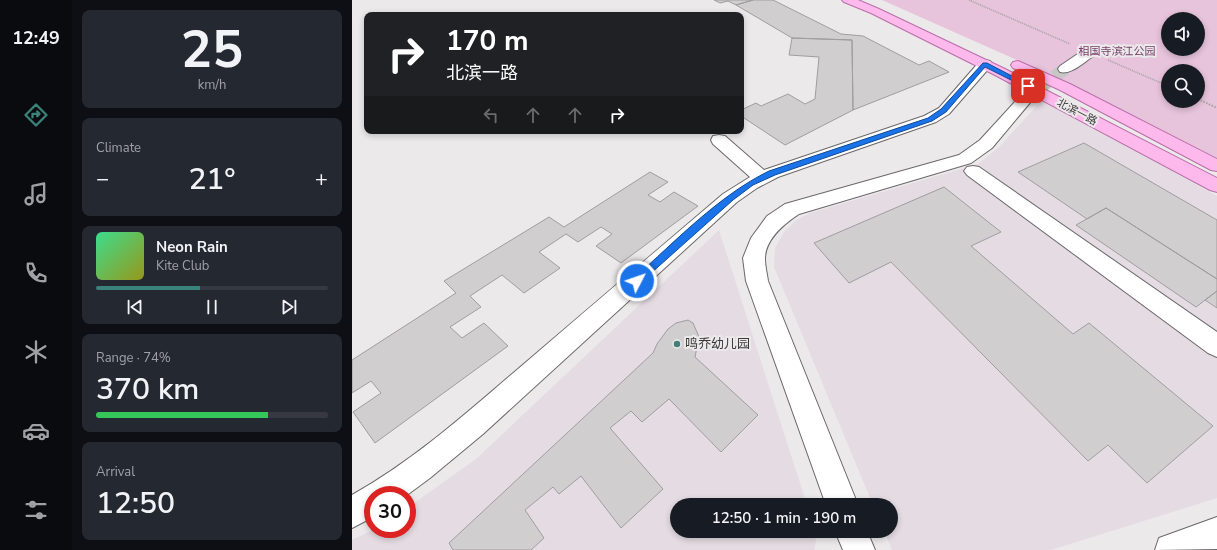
<!DOCTYPE html>
<meta charset="utf-8">
<style>
body{margin:0;font-family:"Nunito Sans","Noto Sans SC",sans-serif;background:#242831;color:#f1f3f6;height:100vh;display:flex;flex-direction:column;font-size:15px;white-space:nowrap}
*{box-sizing:border-box;margin:0}
p{font-size:13px;color:#9ea1a6}
.icon{flex:none;width:22px;height:22px;fill:none;stroke:currentColor;stroke-width:2;stroke-linecap:round;stroke-linejoin:round}
.map{position:relative;flex:1;overflow:hidden}
.side{display:flex;flex-direction:column;gap:10px;padding:10px;background:#0d0f14;width:280px}
.side>*{flex:none}
.hud{position:absolute;left:12px;top:12px;width:380px;height:122px;border-radius:8px;box-shadow:0 2px 6px #0003;background:#202124;color:#fff;overflow:hidden}
.buttons{position:absolute;left:809px;top:12px;display:grid;gap:8px}
.buttons a{display:grid;place-items:center;width:44px;height:44px;border-radius:50%;background:#171b24;box-shadow:0 2px 6px #0003;font-size:20px}
.speed{position:absolute;left:12px;top:486px;display:flex;gap:8px;font-size:20px;font-weight:700;text-align:center}
.speed>*{display:grid;place-content:center;width:52px;height:52px;border-radius:50%;background:#171b24;box-shadow:0 2px 6px #0003;line-height:1}
.speed .limit{border:6px solid #d22;background:#fff;color:#111}
.pin{position:absolute;display:grid;place-items:center;width:34px;height:34px;color:#fff;margin:-17px;border-radius:8px;box-shadow:0 2px 6px #0006}
.me{position:absolute;width:44px;margin:-22px;rotate:49deg;stroke-linejoin:round;filter:drop-shadow(0 0 3px #0008)}
.turn{display:flex;align-items:center;gap:14px;height:84px;padding:0 16px;font-size:18px}
.turn .icon{width:52px;height:52px;stroke-width:2.5}
.turn b{display:block;font-size:28px;line-height:34px}
.lanes{display:flex;align-items:center;height:38px;padding:0 16px;background:#0003;justify-content:center;gap:20px;direction:ltr}
.lanes .off{opacity:.35}
.big{font-size:30px;font-weight:600;line-height:1.1}
.side .card{flex:1;display:flex;flex-direction:column;justify-content:center;gap:6px;min-width:0;padding:0 14px;border-radius:8px;background:#242831}
.side .dial{align-items:center;gap:0}
.dial b{font-size:52px;line-height:1}
.song{display:flex;align-items:center;gap:12px}
.cover{width:48px;height:48px;border-radius:6px;background:linear-gradient(135deg,hsl(150 70% 55%),hsl(60 70% 35%))}
.played{height:4px;border-radius:2px;background:linear-gradient(90deg,#3b827b 45%,#363941 45%)}
.keys{display:flex;justify-content:space-around;direction:ltr}
.heat{display:flex;justify-content:space-between;align-items:center;font-size:22px;direction:ltr}
.charge{height:6px;border-radius:3px;background:linear-gradient(90deg,#34c759 74%,#363941 0)}
.trip{position:absolute;left:318px;top:498px;width:228px;height:40px;border-radius:20px;background:#171b24;box-shadow:0 2px 6px #0003;font-weight:600;line-height:40px;text-align:center}
main{display:flex;flex:1;min-height:0}
.tab-bar{display:flex;flex-direction:column;width:72px;justify-content:space-around;align-items:center;background:#090b0e;color:#9ea1a6}
.tab-bar .icon{width:28px;height:28px}
.tab-bar .current{color:#3b827b}
.tab-bar b{font-size:18px;color:#f1f3f6}
.map>svg:first-child{display:block}
</style>
<main>
<nav class="tab-bar">
<b>12:49</b>
<svg class="icon current" aria-label="directions" viewBox="0 0 24 24"><path d="M12 3l9 9-9 9-9-9zM9 14v-3h6M13 9l2 2-2 2"/></svg>
<svg class="icon" aria-label="music" viewBox="0 0 24 24"><path d="M9 18V5l10-2v13"/><circle cx="6" cy="18" r="3"/><circle cx="16" cy="16" r="3"/></svg>
<svg class="icon" aria-label="phone" viewBox="0 0 24 24"><path d="M5 4h4l2 5-3 2q2 4 5 5l2-3 5 2v4C11 20 4 13 5 4z"/></svg>
<svg class="icon" aria-label="climate" viewBox="0 0 24 24"><path d="M12 3v18M4 7l16 10M4 17L20 7"/></svg>
<svg class="icon" aria-label="car" viewBox="0 0 24 24"><path d="M5 17H2v-5l4-1 3-4h7l3 4 3 1v5h-3M9 17h6M6 11h13"/><circle cx="7" cy="17" r="2"/><circle cx="17" cy="17" r="2"/></svg>
<svg class="icon" aria-label="filters" viewBox="0 0 24 24"><path d="M4 7h16M4 17h16"/><circle cx="9" cy="7" r="2"/><circle cx="15" cy="17" r="2"/></svg>
</nav>
<section class="side">
<div class="card dial"><b>25</b><p>km/h</p></div>
<div class="card"><p>Climate</p>
<div class="heat"><a>−</a><b class="big">21°</b><a>+</a></div>
</div>
<div class="card">
<div class="song"><i class="cover"></i><div><b>Neon Rain</b><p>Kite Club</p></div></div>
<div class="played"></div>
<div class="keys"><svg class="icon" aria-label="previous" viewBox="0 0 24 24"><path d="M18 5L8 12l10 7zM5 5v14"/></svg><svg class="icon" aria-label="pause" viewBox="0 0 24 24"><path d="M8 5v14M16 5v14"/></svg><svg class="icon" aria-label="next" viewBox="0 0 24 24"><path d="M6 5l10 7-10 7zM19 5v14"/></svg></div>
</div>
<div class="card"><p>Range · 74%</p><b class="big">370 km</b><div class="charge"></div></div>
<div class="card"><p>Arrival</p><b class="big">12:50</b></div>
</section>
<div class="map">
<svg width="865" height="550" viewBox="0 0 865 550">
<rect width="100%" height="100%" fill="#ece9eb"/>
<!-- built -->
<path fill="#e5dbe2" d="M690 100 865 196V498L699 550H540L532 531H539V505H521L422 267 423 248 432 232 443 221 458 213 626 164 647 147Z
M367 230 455 505H325V531H463L465 536 462 550H0V540L23 529H55V508L124 459Z"/>
<!-- green -->
<path fill="#e7c3dc" fill-rule="evenodd" d="M530 0H865V158L723 86ZM816 19H846V49H816ZM816 71H846V101H816Z"/>
<!-- building -->
<path fill="#d1ced0" stroke="#a09d9f" d="M362 0H401L384 5 376 1 368 3Z
M401 0H421L489 34 511 36 567 65 577 61 597 72 501 110 500 40 440 38 384 5Z
M440 38 500 40 501 110 433 145 389 116V110L404 103 409 106 436 94 453 104 463 99 467 57 437 55Z
M732 143 865 220V279L754 208 735 219 666 172Z
M298 172 316 182 296 195 308 202 322 192 346 206 269 263 244 246 260 234 249 227 226 242 214 234 187 252 208 268 172 293 150 275 118 296 129 307 98 327 110 338 132 323 156 346 23 443 1 412 29 393 19 381 0 393V360L104 293 92 281 197 217 212 227Z
M592 187 649 232 619 246 721 334 737 323 861 426 795 483 756 445 736 461 539 262 497 283 462 243Z
M754 208 865 279V291L844 307 724 225Z
M865 291V308L853 300Z
M336 320 341 323 347 337 343 357 406 415 369 452 317 399 290 422 279 411 258 428 311 489 269 528 229 476 207 494 201 487 173 510 192 538 179 550H101L97 543 301 353 305 344 316 329 324 323Z"/>
<g fill="none" stroke-linecap="round" stroke-linejoin="round">
<!-- minor-tunnel-far1 -->
<path stroke="#c9c6c8" stroke-width="13" stroke-dasharray="13 6" stroke-linecap="butt" d="M687 88 713 69"/>
<!-- minor-tunnel -->
<path stroke="#c9c6c8" stroke-width="16" stroke-dasharray="16 8" stroke-linecap="butt" d="M676 96 688 87"/>
<defs>
<path id="minor" d="M738 48 743 49 745 52 743 55C733 61 720 75 708 72L706 69 708 66 733 49Z
M633 60 638 61 640 64 638 67 597 114 584 122 426 177 405 188 385 202 131 434 78 478 55 495H21V517L0 528V495C63 460 118 410 173 363 239 306 305 250 371 194L398 177 361 144 359 140 361 136 367 135 373 136 412 170 572 116 587 108 628 61Z
M676 92 681 93 683 96 681 99 640 148 619 163 447 214C432 224 413 239 413 259 413 266 415 274 416 281L506 505H474L394 281 391 258 399 238 415 216 433 204 607 155 628 140 671 93Z
M621 166 627 167 865 332V357L856 353 615 175 612 171 615 167Z
M865 517V549L803 550 807 538Z
M483 531H515L523 550H491Z"/>
<path id="major" d="M490 0H506L527 9 653 69 865 178V192L858 190 643 75 519 13 492 2Z
M666 61 718 84 865 159V171L859 170 708 90 661 68 659 65 661 62Z"/>
</defs>
<!-- minor casing -->
<use href="#minor" stroke="#6b686a" stroke-width="2"/>
<!-- major casing -->
<use href="#major" stroke="#b96ea6" stroke-width="2"/>
<!-- path-far1 -->
<path stroke="#a3a1a2" stroke-width="1.5" stroke-dasharray="1 1" stroke-linecap="butt" d="M617 0 718 44
M756 60 816 86"/>
<!-- path -->
<path stroke="#a3a1a2" stroke-width="2" stroke-dasharray="1.5 1.5" stroke-linecap="butt" d="M846 99 865 108"/>
<!-- minor -->
<use href="#minor" fill="#fff" fill-rule="evenodd"/>
<!-- major -->
<use href="#major" fill="#feb9ec" fill-rule="evenodd"/>
</g>
<!-- route -->
<path fill="#1a73e8" stroke="#114b97" d="M631 63H635L679 86 673 87 633 67 594 112 580 121 423 175 401 185 381 200 288 283H282L280 281 282 278C324 241 366 196 417 171L576 118 589 109Z"/>
<!-- markers -->
<circle fill="#3b827b" stroke="#ece9eb" stroke-width="1.5" cx="325" cy="344" r="4"/>
<g text-anchor="middle" dominant-baseline="central" stroke-width="4" stroke-linejoin="round" paint-order="stroke">
<!-- far-park labels -->
<g font-size="11" fill="#78426a" stroke="#ece9eb">
<text x="765" y="51">相国寺滨江公园</text>
</g>
<!-- far-street labels -->
<g font-size="11" fill="#3b393a" stroke="#ece9eb">
<text transform="translate(725 112) rotate(28)">北滨一路</text>
</g>
<!-- poi labels -->
<g font-size="13" fill="#3b393a" stroke="#ece9eb" text-anchor="start">
<text x="333" y="344">鸣乔幼儿园</text>
</g>
</g>
</svg>
<div class="buttons">
<a><svg class="icon" aria-label="sound" viewBox="0 0 24 24"><path d="M4 9h4l5-4v14l-5-4H4zM17 9q2 3 0 6"/></svg></a>
<a><svg class="icon" aria-label="search" viewBox="0 0 24 24"><circle cx="10" cy="10" r="6"/><path d="M15 15l6 6"/></svg></a>
</div>
<div class="speed"><div class="limit">30</div></div>
<div class="pin" style="left:676px;top:86px;background:#d93025"><svg class="icon" aria-label="arrive" viewBox="0 0 24 24"><path d="M6 21V4h12l-3 4 3 4H6"/></svg></div>
<svg class="me" style="left:285px;top:281px" viewBox="-20 -20 40 40"><circle r="17" fill="#1a73e8" stroke="#fff" stroke-width="3"/><path d="M0-11L8 9 0 5-8 9z" fill="#fff"/></svg>
<div class="trip">12:50 · 1 min · 190 m</div>
<div class="hud">
<div class="turn"><svg class="icon" aria-label="right" viewBox="0 0 24 24"><path d="M7 20v-9h11M14 6l5 5-5 5"/></svg><div><b>170 m</b>北滨一路</div></div>
<div class="lanes"><svg class="icon off" aria-label="left" viewBox="0 0 24 24"><path d="M17 20v-9H6M10 6l-5 5 5 5"/></svg><svg class="icon off" aria-label="ahead" viewBox="0 0 24 24"><path d="M12 20V5M6 11l6-6 6 6"/></svg><svg class="icon off" aria-label="ahead" viewBox="0 0 24 24"><path d="M12 20V5M6 11l6-6 6 6"/></svg><svg class="icon" aria-label="right" viewBox="0 0 24 24"><path d="M7 20v-9h11M14 6l5 5-5 5"/></svg></div>
</div>
</div>
</main>
